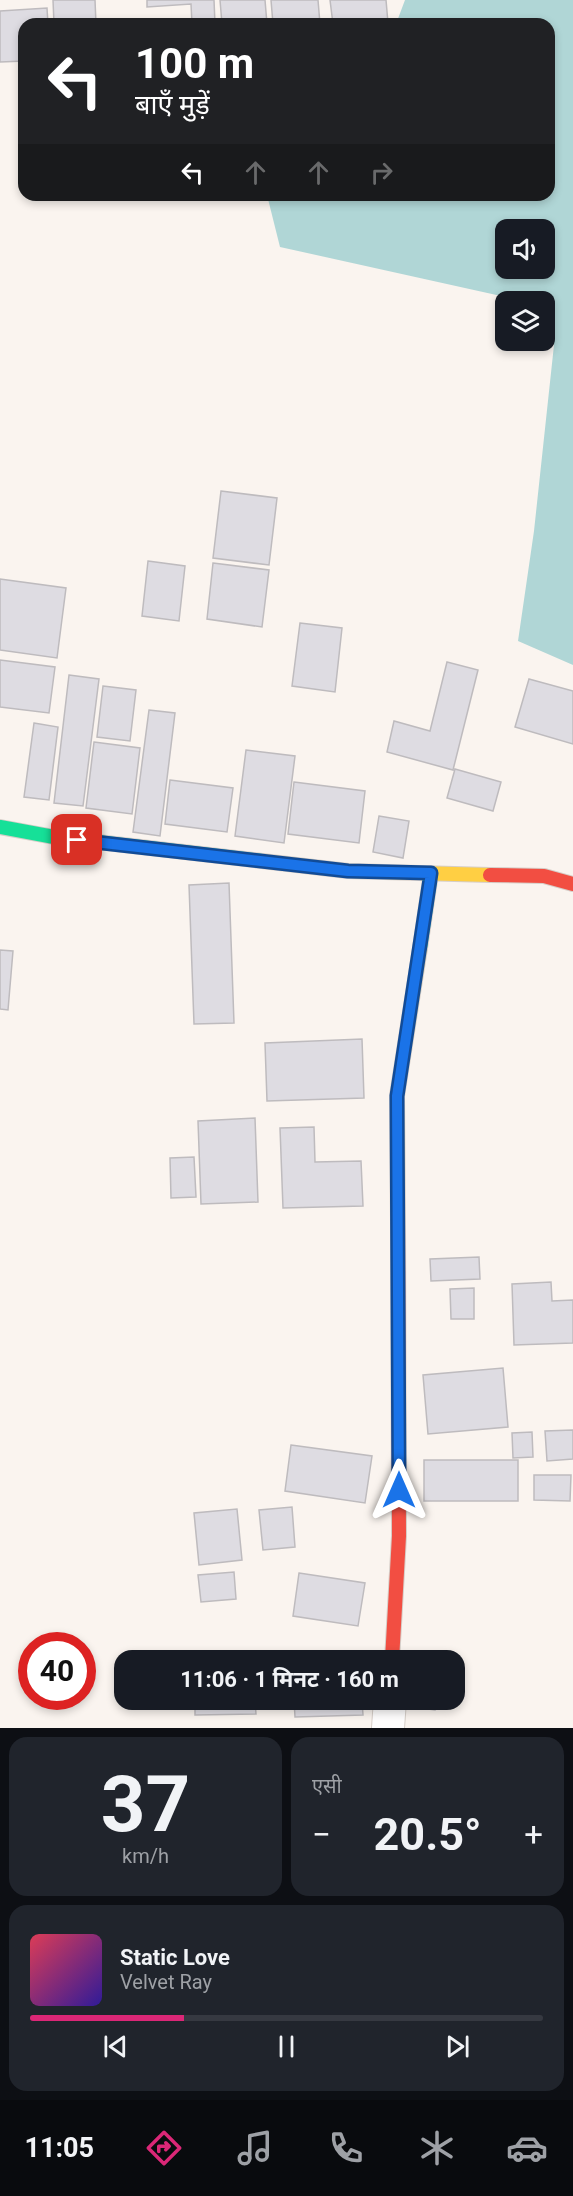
<!DOCTYPE html>
<html lang="hi">
<meta charset="utf-8">
<style>
body{margin:0;font-family:Roboto,"Noto Sans Devanagari",sans-serif;background:#20242c;color:#f1f3f6;height:100vh;display:flex;flex-direction:column;font-size:22px;white-space:nowrap}
*{box-sizing:border-box;margin:0}
p{font-size:20px;color:#9ea1a6}
.icon{flex:none;width:33px;height:33px;fill:none;stroke:currentColor;stroke-width:2;stroke-linecap:round;stroke-linejoin:round}
.map{position:relative;height:1728px;overflow:hidden}
.drawer{display:flex;flex-direction:column;gap:9px;padding:9px;background:#0d0f14;flex:1}
.drawer>*{flex:none}
.top-card{position:absolute;left:18px;top:18px;width:537px;height:183px;border-radius:18px;box-shadow:0 3px 9px #0003;background:#202124;color:#fff;overflow:hidden}
.controls{position:absolute;left:495px;top:219px;display:grid;gap:12px}
.controls a{display:grid;place-items:center;width:60px;height:60px;border-radius:12px;background:#171b24;box-shadow:0 3px 9px #0003;font-size:30px}
.speed{position:absolute;left:18px;top:1632px;display:flex;gap:12px;font-size:30px;font-weight:700;text-align:center}
.speed>*{display:grid;place-content:center;width:78px;height:78px;border-radius:50%;background:#171b24;box-shadow:0 3px 9px #0003;line-height:1}
.speed .limit{border:9px solid #d22;background:#fff;color:#111}
.pin{position:absolute;display:grid;place-items:center;width:51px;height:51px;color:#fff;margin:-26px;border-radius:12px;box-shadow:0 3px 9px #0006}
.me{position:absolute;width:66px;margin:-33px;rotate:0deg;stroke-linejoin:round;filter:drop-shadow(0 0 4px #0008)}
.turn{display:flex;align-items:center;gap:21px;height:126px;padding:0 18px;font-size:27px}
.turn .icon{width:78px;height:78px;stroke-width:2.5}
.turn b{display:block;font-size:42px;line-height:51px}
.lanes{display:flex;align-items:center;height:57px;padding:0 18px;background:#0003;justify-content:center;gap:30px;direction:ltr}
.lanes .off{opacity:.35}
.big{font-size:45px;font-weight:700;line-height:1.1}
.drawer .card{flex:1;display:flex;flex-direction:column;justify-content:center;gap:9px;min-width:0;padding:0 21px;border-radius:18px;background:#20242c}
.drawer .dial{align-items:center;gap:0}
.dial b{font-size:78px;line-height:1}
.song{display:flex;align-items:center;gap:18px}
.cover{width:72px;height:72px;border-radius:9px;background:linear-gradient(135deg,hsl(350 70% 55%),hsl(250 70% 35%))}
.played{height:6px;border-radius:3px;background:linear-gradient(90deg,#db2777 30%,#363941 30%)}
.keys{display:flex;justify-content:space-around;direction:ltr}
.heat{display:flex;justify-content:space-between;align-items:center;font-size:33px;direction:ltr}
.drawer .tiles{flex:1;display:grid;gap:9px;grid-template-columns:1fr 1fr}
.card:last-child{grid-column:span 2}
.trip{position:absolute;left:114px;top:1650px;width:351px;height:60px;border-radius:18px;background:#171b24;box-shadow:0 3px 9px #0003;font-weight:700;line-height:60px;text-align:center}
.tab-bar{display:flex;height:96px;justify-content:space-around;align-items:center;background:#090b0e;color:#9ea1a6}
.tab-bar .icon{width:42px;height:42px}
.tab-bar .current{color:#db2777}
.tab-bar b{font-size:27px;color:#f1f3f6}
.map>svg:first-child{display:block}
</style>
<div class="map">
<svg width="573" height="1728" viewBox="0 0 573 1728">
<rect width="100%" height="100%" fill="#faf4ef"/>
<!-- water -->
<path fill="#b0d6d6" fill-rule="evenodd" d="M405 0H573V665L518 641 534 531 554 345 545 329 544 302 524 301 280 247 267 195H549V24H396ZM506 230H544V268H506Z"/>
<!-- building -->
<path fill="#dedce2" stroke="#bebbbe" stroke-width="1.5" d="M53 0H95L96 24H54Z
M147 0H214L215 24H192L191 4 147 7Z
M220 0H265L267 24H222Z
M271 0H318L320 24H273Z
M330 0H386L388 23 333 24Z
M47 8 48 24H24V61L0 62V11Z
M221 491 277 498 269 565 213 558Z
M148 561 185 566 179 621 142 616Z
M213 563 269 570 262 627 207 619Z
M0 579 66 588 57 658 0 650Z
M300 623 342 628 335 692 292 686Z
M0 660 55 667 49 713 0 707Z
M447 662 478 670 453 770 387 752 394 721 430 731Z
M69 675 99 679 83 806 54 803Z
M529 679 573 691V744L515 727Z
M103 686 136 690 130 741 97 737Z
M149 710 175 713 160 836 133 832Z
M34 723 58 727 49 800 24 797Z
M94 742 140 748 132 814 86 808Z
M246 750 295 756 284 843 235 836Z
M455 769 501 782 493 811 447 798Z
M170 780 233 788 227 832 165 824Z
M294 782 365 791 359 843 288 834Z
M379 816 409 821 403 858 373 852Z
M229 883 234 1023 194 1024 189 885Z
M0 950 13 951 8 1010 0 1009Z
M362 1039 364 1098 267 1101 265 1043Z
M255 1118 258 1202 201 1204 198 1121Z
M314 1127 315 1162 361 1161 363 1206 283 1208 280 1128Z
M194 1157 196 1197 171 1198 170 1158Z
M479 1257 480 1279 431 1281 430 1259Z
M551 1282 552 1301 573 1300V1343L514 1345 512 1284Z
M474 1288V1319H451L450 1289Z
M503 1368 508 1427 428 1434 423 1375Z
M573 1430V1459L547 1461 545 1431Z
M532 1432 533 1457 513 1458 512 1433Z
M291 1445 372 1456 365 1503 285 1491Z
M424 1460H518V1501H424Z
M534 1475H571L570 1501 534 1500Z
M292 1507 295 1547 263 1550 259 1510Z
M237 1509 242 1560 199 1565 194 1513Z
M234 1572 236 1599 201 1602 198 1575Z
M299 1573 365 1583 358 1626 293 1616Z
M195 1700H255L256 1714 195 1715Z
M294 1700H362L363 1715 295 1717Z
M399 1700H436L435 1710 398 1705Z"/>
<g fill="none" stroke-linecap="round" stroke-linejoin="round">
<defs>
<path id="street" d="M388 1728 390 1700"/>
<path id="fast" d="M0 827 54 837 262 861
M420 948 431 873"/>
<path id="slow" d="M262 861 348 871 490 875
M398 1222 397 1096 420 948"/>
<path id="jam" d="M490 875 544 876 573 884
M392 1660 399 1536 398 1222"/>
</defs>
<!-- street casing -->
<use href="#street" stroke="#d6cec8" stroke-width="34"/>
<!-- fast casing -->
<use href="#fast" stroke="#d6cec8" stroke-width="16"/>
<!-- slow casing -->
<use href="#slow" stroke="#d6cec8" stroke-width="16"/>
<!-- jam casing -->
<use href="#jam" stroke="#d6cec8" stroke-width="16"/>
<!-- street -->
<use href="#street" stroke="#fefdfd" stroke-width="32"/>
<!-- fast -->
<use href="#fast" stroke="#16e098" stroke-width="14"/>
<!-- slow -->
<use href="#slow" stroke="#ffcf43" stroke-width="14"/>
<!-- jam -->
<use href="#jam" stroke="#f24e42" stroke-width="14"/>
</g>
<g fill="none" stroke-linecap="round" stroke-linejoin="round">
<defs>
<path id="route" d="M77 840 348 871 431 873 397 1096 399 1490"/>
</defs>
<!-- route casing -->
<use href="#route" stroke="#114b97" stroke-width="15"/>
<!-- route -->
<use href="#route" stroke="#1a73e8" stroke-width="10"/>
</g>
</svg>
<div class="controls">
<a><svg class="icon" aria-label="sound" viewBox="0 0 24 24"><path d="M4 9h4l5-4v14l-5-4H4zM17 9q2 3 0 6"/></svg></a>
<a><svg class="icon" aria-label="layers" viewBox="0 0 24 24"><path d="M12 4l9 5-9 5-9-5zM3 14l9 5 9-5"/></svg></a>
</div>
<div class="speed"><div class="limit">40</div></div>
<div class="pin" style="left:77px;top:840px;background:#d93025"><svg class="icon" aria-label="arrive" viewBox="0 0 24 24"><path d="M6 21V4h12l-3 4 3 4H6"/></svg></div>
<svg class="me" style="left:399px;top:1490px" viewBox="-20 -20 40 40"><path d="M0-17L14 15 0 8-14 15z" fill="#1a73e8" stroke="#fff" stroke-width="4"/></svg>
<div class="trip">11:06 · 1 मिनट · 160 m</div>
<div class="top-card">
<div class="turn"><svg class="icon" aria-label="left" viewBox="0 0 24 24"><path d="M17 20v-9H6M10 6l-5 5 5 5"/></svg><div><b>100 m</b>बाएँ मुड़ें</div></div>
<div class="lanes"><svg class="icon" aria-label="left" viewBox="0 0 24 24"><path d="M17 20v-9H6M10 6l-5 5 5 5"/></svg><svg class="icon off" aria-label="ahead" viewBox="0 0 24 24"><path d="M12 20V5M6 11l6-6 6 6"/></svg><svg class="icon off" aria-label="ahead" viewBox="0 0 24 24"><path d="M12 20V5M6 11l6-6 6 6"/></svg><svg class="icon off" aria-label="right" viewBox="0 0 24 24"><path d="M7 20v-9h11M14 6l5 5-5 5"/></svg></div>
</div>
</div>
<section class="drawer">
<div class="tiles">
<div class="card dial"><b>37</b><p>km/h</p></div>
<div class="card"><p>एसी</p>
<div class="heat"><a>−</a><b class="big">20.5°</b><a>+</a></div>
</div>
<div class="card">
<div class="song"><i class="cover"></i><div><b>Static Love</b><p>Velvet Ray</p></div></div>
<div class="played"></div>
<div class="keys"><svg class="icon" aria-label="previous" viewBox="0 0 24 24"><path d="M18 5L8 12l10 7zM5 5v14"/></svg><svg class="icon" aria-label="pause" viewBox="0 0 24 24"><path d="M8 5v14M16 5v14"/></svg><svg class="icon" aria-label="next" viewBox="0 0 24 24"><path d="M6 5l10 7-10 7zM19 5v14"/></svg></div>
</div>
</div>
</section>
<nav class="tab-bar">
<b>11:05</b>
<svg class="icon current" aria-label="directions" viewBox="0 0 24 24"><path d="M12 3l9 9-9 9-9-9zM9 14v-3h6M13 9l2 2-2 2"/></svg>
<svg class="icon" aria-label="music" viewBox="0 0 24 24"><path d="M9 18V5l10-2v13"/><circle cx="6" cy="18" r="3"/><circle cx="16" cy="16" r="3"/></svg>
<svg class="icon" aria-label="phone" viewBox="0 0 24 24"><path d="M5 4h4l2 5-3 2q2 4 5 5l2-3 5 2v4C11 20 4 13 5 4z"/></svg>
<svg class="icon" aria-label="climate" viewBox="0 0 24 24"><path d="M12 3v18M4 7l16 10M4 17L20 7"/></svg>
<svg class="icon" aria-label="car" viewBox="0 0 24 24"><path d="M5 17H2v-5l4-1 3-4h7l3 4 3 1v5h-3M9 17h6M6 11h13"/><circle cx="7" cy="17" r="2"/><circle cx="17" cy="17" r="2"/></svg>
</nav>
